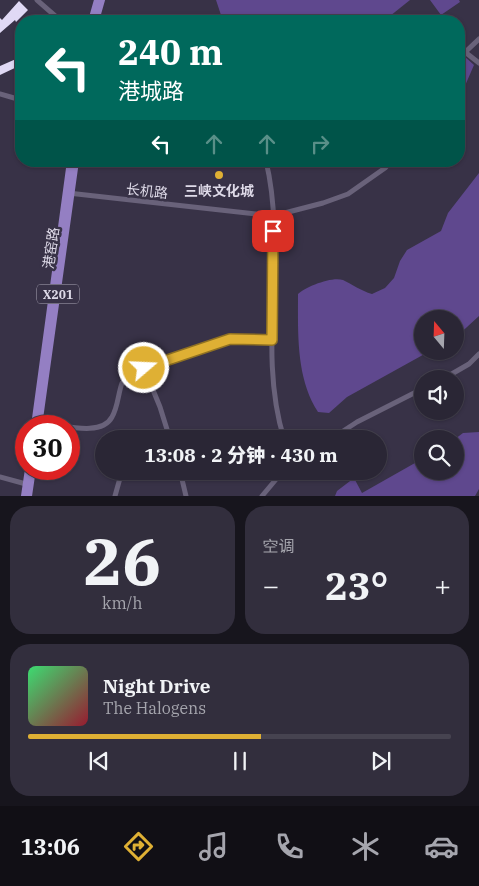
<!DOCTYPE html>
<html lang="zh">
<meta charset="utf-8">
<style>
body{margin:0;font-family:"IBM Plex Serif","Noto Sans SC",serif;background:#322e3d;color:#f1f3f6;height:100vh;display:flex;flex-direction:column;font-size:19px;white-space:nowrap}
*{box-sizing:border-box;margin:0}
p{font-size:16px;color:#a5a5ad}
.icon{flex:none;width:28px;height:28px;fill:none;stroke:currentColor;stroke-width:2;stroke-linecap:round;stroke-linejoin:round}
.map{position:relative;height:496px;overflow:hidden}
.details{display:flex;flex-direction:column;gap:10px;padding:10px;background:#17151d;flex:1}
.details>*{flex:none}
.banner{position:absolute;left:15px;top:15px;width:450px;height:152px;border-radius:20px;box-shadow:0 1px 4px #0004,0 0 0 1px #464350;background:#00695c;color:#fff;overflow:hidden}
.needle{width:32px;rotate:341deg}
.tools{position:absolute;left:414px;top:310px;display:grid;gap:10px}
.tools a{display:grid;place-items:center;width:50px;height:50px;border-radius:50%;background:#2a2635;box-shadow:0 1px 4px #0004,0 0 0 1px #464350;font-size:25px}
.speed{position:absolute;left:15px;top:415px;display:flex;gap:10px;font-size:25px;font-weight:700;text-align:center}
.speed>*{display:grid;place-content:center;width:65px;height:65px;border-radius:50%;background:#2a2635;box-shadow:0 1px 4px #0004,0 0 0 1px #464350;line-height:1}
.speed .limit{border:8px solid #d22;background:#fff;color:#111}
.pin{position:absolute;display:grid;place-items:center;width:42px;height:42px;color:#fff;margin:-21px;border-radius:10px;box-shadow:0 2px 8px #0006}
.me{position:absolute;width:55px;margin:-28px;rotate:71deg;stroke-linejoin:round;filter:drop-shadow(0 0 4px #0008)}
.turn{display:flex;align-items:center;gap:18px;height:105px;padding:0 20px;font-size:22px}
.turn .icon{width:65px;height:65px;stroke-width:2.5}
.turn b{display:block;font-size:35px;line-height:42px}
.lanes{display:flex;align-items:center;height:48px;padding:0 20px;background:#0003;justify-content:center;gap:25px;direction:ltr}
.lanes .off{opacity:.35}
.big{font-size:38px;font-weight:800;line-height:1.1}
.details .tile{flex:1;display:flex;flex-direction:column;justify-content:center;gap:8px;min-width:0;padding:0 18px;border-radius:20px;background:#322e3d}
.details .dial{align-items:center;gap:0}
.dial b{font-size:65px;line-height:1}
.song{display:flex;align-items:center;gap:15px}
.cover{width:60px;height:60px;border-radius:8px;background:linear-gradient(135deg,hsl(140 70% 55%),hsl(350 70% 35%))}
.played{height:5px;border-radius:2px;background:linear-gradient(90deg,#dfb034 55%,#464350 55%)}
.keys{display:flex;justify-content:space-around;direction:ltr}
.heat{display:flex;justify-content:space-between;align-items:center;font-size:28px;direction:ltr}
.details .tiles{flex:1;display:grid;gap:10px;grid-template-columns:1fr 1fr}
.tile:last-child{grid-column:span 2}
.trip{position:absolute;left:95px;top:430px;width:292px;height:50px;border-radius:25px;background:#2a2635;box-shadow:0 1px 4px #0004,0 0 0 1px #464350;font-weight:800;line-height:50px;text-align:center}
.menu{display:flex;height:80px;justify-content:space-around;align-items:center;background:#110f15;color:#a5a5ad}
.menu .icon{width:35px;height:35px}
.menu .on{color:#dfb034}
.menu b{font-size:22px;color:#f1f3f6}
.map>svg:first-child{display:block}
</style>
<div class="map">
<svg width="479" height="496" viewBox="0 0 479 496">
<rect width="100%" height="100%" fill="#383247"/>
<!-- green -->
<path fill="#5f488e" d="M216 0H410L390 16 394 21H223Z
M430 0H459L460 2 441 15Z
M464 56 474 65 461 95 459 94V62Z
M479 173V316L455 338V319H422V351H430L347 397 329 413 318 412C296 378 298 334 298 294 305 287 332 276 343 280 352 284 361 291 372 294L385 288 394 278 400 261 407 250 441 231 448 213Z
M479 432V489L475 496H335L337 491 354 478 362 493 422 459V471H455V439L463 433Z"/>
<!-- building -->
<path fill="#e0d9f5" d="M19 1 28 10 16 22 15 20 0 33V18L2 20Z
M21 55V65L0 75V66L16 59V58Z"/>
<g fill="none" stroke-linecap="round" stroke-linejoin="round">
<!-- minor -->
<path stroke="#69627a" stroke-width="5" d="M37 0 61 21
M465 52 479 63
M459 58 479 39
M0 94 21 100
M266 161C288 252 256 348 284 439
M68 193 273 216 323 203 348 194 385 168 391 161
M144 368 160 407 170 439
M443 379 469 364 479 354
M50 424C67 426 102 436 112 417 118 407 118 394 122 383L144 368 215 343 231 339 272 340
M331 439 357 422 422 389
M180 471 186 496
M0 477 26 484
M115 496 122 471
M262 496 283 471"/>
<!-- major -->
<path stroke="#947fc3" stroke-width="6" d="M91 21 97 0
M96 21 102 0
M34 426 70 161
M39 426 76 161
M24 496 28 469
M29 496 33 469"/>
</g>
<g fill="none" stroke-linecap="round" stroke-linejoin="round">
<defs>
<path id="route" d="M144 368 230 339 272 340 273 231"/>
</defs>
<!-- route casing -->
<use href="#route" stroke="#917222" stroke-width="12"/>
<!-- route -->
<use href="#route" stroke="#dfb034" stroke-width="9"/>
</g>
<!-- markers -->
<circle fill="#dfb034" stroke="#383247" stroke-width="2" cx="219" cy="175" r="5"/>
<g text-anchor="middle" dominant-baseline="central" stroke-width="5" stroke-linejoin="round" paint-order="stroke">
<!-- shield labels -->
<rect fill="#383247" stroke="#aca8b8" stroke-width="1" x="37" y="284.5" width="42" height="19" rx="4"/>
<g font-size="12" font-weight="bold" fill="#dedae8">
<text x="58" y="294">X201</text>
</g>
<!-- street labels -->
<g font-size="14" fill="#dedae8" stroke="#383247">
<text transform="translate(147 191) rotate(6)">长机路</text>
<text transform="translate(51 248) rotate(-82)">港窑路</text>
</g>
<!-- poi labels -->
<g font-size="14" font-weight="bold" fill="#dedae8" stroke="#383247">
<text x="219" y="191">三峡文化城</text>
</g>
</g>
</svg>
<div class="tools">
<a><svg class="needle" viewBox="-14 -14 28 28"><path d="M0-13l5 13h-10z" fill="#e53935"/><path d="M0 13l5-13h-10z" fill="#a5a5ad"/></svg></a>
<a><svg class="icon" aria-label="sound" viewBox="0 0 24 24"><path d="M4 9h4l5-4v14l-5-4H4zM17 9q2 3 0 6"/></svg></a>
<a><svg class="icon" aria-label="search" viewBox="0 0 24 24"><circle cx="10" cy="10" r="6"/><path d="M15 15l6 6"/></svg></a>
</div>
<div class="speed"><div class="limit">30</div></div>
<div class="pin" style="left:273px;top:231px;background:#d93025"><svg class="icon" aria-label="arrive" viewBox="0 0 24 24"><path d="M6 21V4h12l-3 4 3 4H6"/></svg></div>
<svg class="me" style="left:144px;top:368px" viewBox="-20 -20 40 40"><circle r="17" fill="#dfb034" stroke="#fff" stroke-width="3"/><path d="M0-11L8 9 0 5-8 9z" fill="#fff"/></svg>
<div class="trip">13:08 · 2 分钟 · 430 m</div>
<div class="banner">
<div class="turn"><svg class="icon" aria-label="left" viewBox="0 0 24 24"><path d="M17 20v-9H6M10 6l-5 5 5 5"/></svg><div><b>240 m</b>港城路</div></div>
<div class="lanes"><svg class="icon" aria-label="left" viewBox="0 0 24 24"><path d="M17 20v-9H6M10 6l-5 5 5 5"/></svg><svg class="icon off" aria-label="ahead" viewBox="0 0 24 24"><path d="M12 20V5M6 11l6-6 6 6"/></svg><svg class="icon off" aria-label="ahead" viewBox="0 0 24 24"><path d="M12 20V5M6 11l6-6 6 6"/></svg><svg class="icon off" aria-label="right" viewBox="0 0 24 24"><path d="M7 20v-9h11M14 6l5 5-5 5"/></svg></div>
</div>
</div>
<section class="details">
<div class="tiles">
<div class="tile dial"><b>26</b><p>km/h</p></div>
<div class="tile"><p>空调</p>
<div class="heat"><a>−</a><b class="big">23°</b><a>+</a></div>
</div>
<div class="tile">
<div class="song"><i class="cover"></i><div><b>Night Drive</b><p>The Halogens</p></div></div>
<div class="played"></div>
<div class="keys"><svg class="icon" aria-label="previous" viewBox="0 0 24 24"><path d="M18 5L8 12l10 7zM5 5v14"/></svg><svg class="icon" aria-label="pause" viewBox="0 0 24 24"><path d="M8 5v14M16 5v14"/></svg><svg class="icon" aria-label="next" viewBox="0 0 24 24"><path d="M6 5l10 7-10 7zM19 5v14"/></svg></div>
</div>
</div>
</section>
<nav class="menu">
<b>13:06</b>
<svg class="icon on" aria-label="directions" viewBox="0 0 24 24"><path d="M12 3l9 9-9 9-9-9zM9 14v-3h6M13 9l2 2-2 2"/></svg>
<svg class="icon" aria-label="music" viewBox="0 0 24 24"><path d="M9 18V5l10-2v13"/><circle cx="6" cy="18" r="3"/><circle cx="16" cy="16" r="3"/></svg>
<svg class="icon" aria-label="phone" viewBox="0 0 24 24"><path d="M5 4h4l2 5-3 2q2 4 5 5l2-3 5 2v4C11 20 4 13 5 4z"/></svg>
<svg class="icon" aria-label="climate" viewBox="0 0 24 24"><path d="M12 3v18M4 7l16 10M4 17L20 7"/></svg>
<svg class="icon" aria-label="car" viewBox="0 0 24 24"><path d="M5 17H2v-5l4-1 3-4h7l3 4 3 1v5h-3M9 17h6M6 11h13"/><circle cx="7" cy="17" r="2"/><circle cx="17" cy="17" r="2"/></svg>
</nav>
